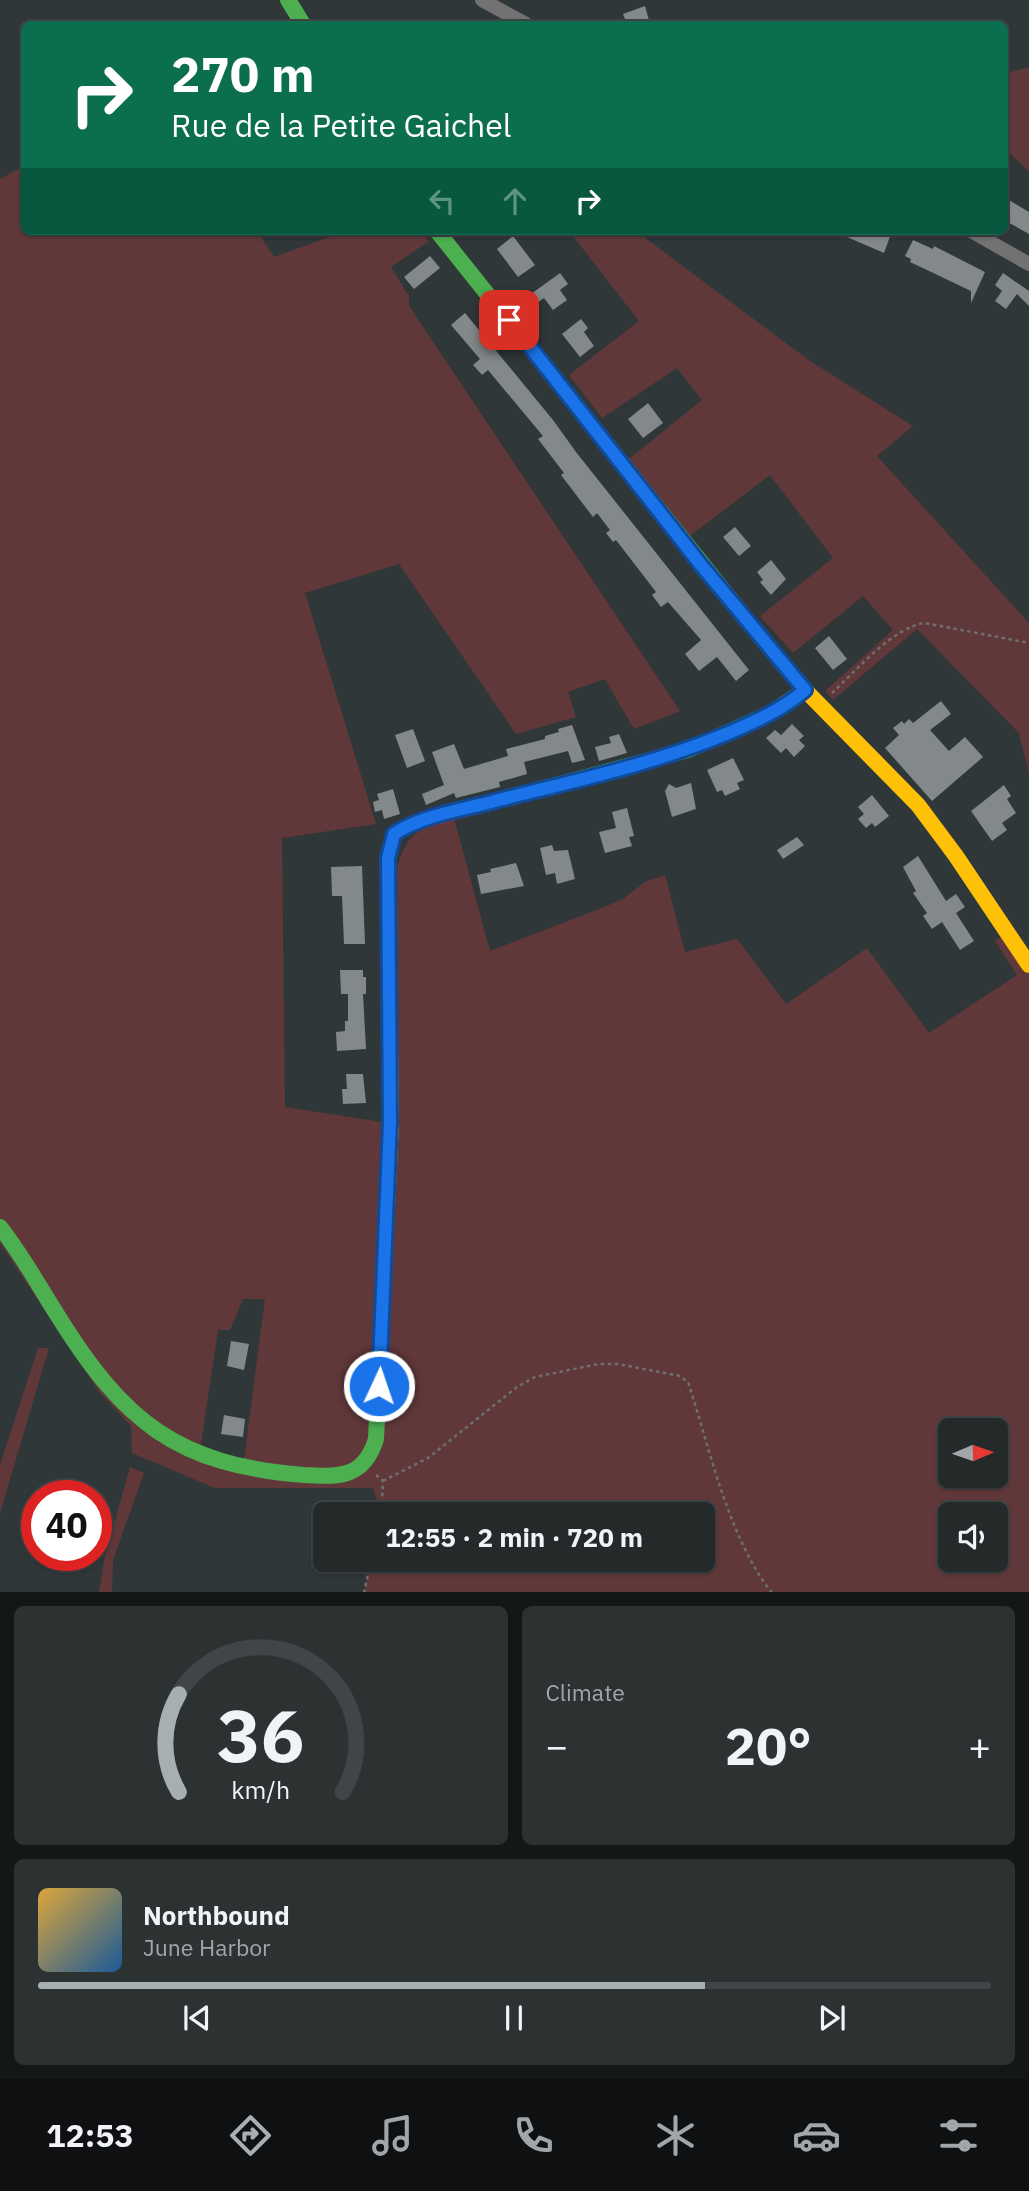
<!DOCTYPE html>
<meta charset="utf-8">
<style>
body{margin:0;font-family:"IBM Plex Sans",sans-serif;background:#2c3132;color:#f1f3f6;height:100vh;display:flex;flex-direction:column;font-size:26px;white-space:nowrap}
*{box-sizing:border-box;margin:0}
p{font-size:23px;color:#a3a6a8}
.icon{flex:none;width:38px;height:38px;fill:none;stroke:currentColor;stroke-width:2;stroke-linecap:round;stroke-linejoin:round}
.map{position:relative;height:1592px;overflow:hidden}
.panel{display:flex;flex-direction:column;gap:14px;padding:14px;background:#141717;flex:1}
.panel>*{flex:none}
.banner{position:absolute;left:21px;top:21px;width:987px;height:214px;border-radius:10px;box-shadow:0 2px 5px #0004,0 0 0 2px #414547;background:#0b6e4f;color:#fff;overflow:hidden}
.needle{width:46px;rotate:88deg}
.controls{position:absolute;left:938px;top:1418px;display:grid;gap:14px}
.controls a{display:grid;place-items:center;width:70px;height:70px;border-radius:10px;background:#24292a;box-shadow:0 2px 5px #0004,0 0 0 2px #414547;font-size:35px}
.speed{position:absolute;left:21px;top:1480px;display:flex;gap:14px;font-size:35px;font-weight:700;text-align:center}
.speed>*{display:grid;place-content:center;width:91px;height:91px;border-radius:50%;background:#24292a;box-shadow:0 2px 5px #0004,0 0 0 2px #414547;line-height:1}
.speed .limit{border:10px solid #d22;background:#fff;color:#111}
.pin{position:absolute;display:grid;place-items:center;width:60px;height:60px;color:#fff;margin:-30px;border-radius:14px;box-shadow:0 4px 10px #0006}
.me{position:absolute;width:77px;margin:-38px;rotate:3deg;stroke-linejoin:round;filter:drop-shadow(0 0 5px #0008)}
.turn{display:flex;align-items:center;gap:24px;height:147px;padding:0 35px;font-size:32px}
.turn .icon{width:91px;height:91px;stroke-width:2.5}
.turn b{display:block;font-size:49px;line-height:60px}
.lanes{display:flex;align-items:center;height:66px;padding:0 35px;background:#0003;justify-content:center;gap:35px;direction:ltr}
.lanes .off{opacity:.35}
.big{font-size:52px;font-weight:800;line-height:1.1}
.panel .tile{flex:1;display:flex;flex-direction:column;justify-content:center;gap:10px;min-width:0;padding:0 24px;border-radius:10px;background:#2c3132}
.panel .dial{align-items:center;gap:0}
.dial svg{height:182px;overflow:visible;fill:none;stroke:#414547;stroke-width:7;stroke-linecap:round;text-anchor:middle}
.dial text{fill:#f1f3f6;stroke:none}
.song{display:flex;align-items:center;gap:21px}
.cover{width:84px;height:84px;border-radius:10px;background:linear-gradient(135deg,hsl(40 70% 55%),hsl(210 70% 35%))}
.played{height:7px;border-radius:4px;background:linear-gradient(90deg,#a8afb2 70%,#414547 70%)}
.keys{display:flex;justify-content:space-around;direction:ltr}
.heat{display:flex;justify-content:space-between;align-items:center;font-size:38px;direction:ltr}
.panel .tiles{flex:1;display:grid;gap:14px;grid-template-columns:1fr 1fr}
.tile:last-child{grid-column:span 2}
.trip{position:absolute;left:313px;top:1502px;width:402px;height:70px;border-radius:10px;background:#24292a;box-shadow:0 2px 5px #0004,0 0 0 2px #414547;font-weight:800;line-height:70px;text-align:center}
.tab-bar{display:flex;height:112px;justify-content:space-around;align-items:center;background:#0e1011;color:#a3a6a8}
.tab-bar .icon{width:49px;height:49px}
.tab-bar .current{color:#a8afb2}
.tab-bar b{font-size:32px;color:#f1f3f6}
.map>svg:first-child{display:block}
</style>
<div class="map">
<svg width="1029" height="1593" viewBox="0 0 1029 1593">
<rect width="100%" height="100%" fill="#303738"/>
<!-- green -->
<path fill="#613839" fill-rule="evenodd" d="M1029 67V172L1005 148 1004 74Z
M24 166V231H257L274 257 346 231H420L429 241 391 267 409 296V306L680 711 634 729 605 679 568 692 576 717 516 734 399 564 305 593 376 824 282 838 285 1107 382 1122 397 868C408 830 419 830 454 818L490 951 602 908 623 899 645 882 665 875 685 952 737 939 786 1004 867 948 929 1033 1017 975 995 941 1007 933 1029 966V1592H364L371 1559H704V1514H381L373 1488H215L132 1453 131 1426 100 1393 0 1243V179ZM243 1299H265L243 1467 200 1451 218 1330H230ZM950 1430H996V1475H950ZM950 1514H996V1559H950Z
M569 231H636L810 361 913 426 877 456 1029 623V773L1019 733 917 629 833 700 825 691 893 630 863 596 793 653 760 616 833 558 770 475 690 536 629 459 702 400 677 368 602 418 569 375 639 321Z
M38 1348H49L0 1513V1465Z
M130 1467 144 1473 113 1560 112 1592H99L104 1560Z"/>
<!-- building -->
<path fill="#83898a" d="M645 6 650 24H627L623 14Z
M1004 197 1029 212V234L1004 220Z
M833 231H892L884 253Z
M513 236 535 265 518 277 497 249Z
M913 240 933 249 934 246 985 272 971 303V291L910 262 911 259 905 256Z
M430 256 440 268 414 289 404 277Z
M560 273 568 284 560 290 567 300 553 310 544 298 537 303 531 294Z
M1003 273 1029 291V306L1017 294 1006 309 995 301 1002 291 995 285Z
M465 313 553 420 576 452 749 670 736 681 717 657 699 671 685 654 701 640 668 602 661 607 652 595 656 592 616 540 613 542 606 533 610 530 597 513 593 517 561 475 564 473 538 439 543 436 488 370 482 375 473 365 480 359 451 325Z
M581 319 588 328 584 332 594 346 580 357 562 334Z
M648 403 663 423 643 438 628 419Z
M735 527 751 546 739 556 723 537Z
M771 560 786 579 771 595 760 582 763 580 757 572Z
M829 636 847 659 833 670 815 648Z
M941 701 951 714 930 730 949 751 965 737 983 757 932 801 885 748 899 735 893 728 902 721 904 724 909 719 913 723Z
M792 724 804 736 799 740 805 746 794 757 786 748 781 753 766 738 775 730 781 735Z
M572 725 585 760 572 763 568 751 524 762 527 774 499 782 500 787 456 798 454 793 426 805 422 794 444 785 432 752 454 744 464 769 508 756 506 749 545 739V736L559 732 558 729Z
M413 729 425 761 407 768 395 735Z
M619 734 627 753 599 761 595 747 611 743 609 737Z
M733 758 744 780 737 783 740 789 725 796 722 790 717 792 707 770Z
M691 783 696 809 672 817 665 791 669 784 676 788Z
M1004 785 1011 796 1007 799 1016 813 1002 823 1007 830 992 841 971 811Z
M393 789 400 814 384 819 382 810 375 812 373 802 379 800 377 794Z
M872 795 889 816 875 827 872 823 866 828 858 819 864 814 858 807Z
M627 808 634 836 629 837 632 846 605 853 599 832 616 828 612 812Z
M797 837 804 845 783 859 777 850Z
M552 845 554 851 568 850 575 879 557 884 555 873 546 875 540 848Z
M918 856 946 901 956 894 965 907 956 913 974 941 960 950 942 922 932 929 923 916 927 913 913 893 916 891 903 867Z
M516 863 524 886 481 894 477 875 491 872 490 869Z
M362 866 365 944H344L342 896H332L331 867Z
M340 970H363V977H366V994H363L366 1049 337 1051 336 1032 345 1031V1021H348V994H341Z
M346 1074H363L366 1103 343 1104 342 1089H347Z
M231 1341 249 1344 244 1370 227 1366Z
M224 1415 245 1419 243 1437 221 1434Z"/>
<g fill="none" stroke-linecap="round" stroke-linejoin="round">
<!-- path -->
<path stroke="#6e6f6f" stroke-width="2.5" stroke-dasharray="3.5 3.5" stroke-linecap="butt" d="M832 693C856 671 893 627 925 623L1029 643
M376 1475 383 1481 381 1514
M383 1481 428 1458 517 1387 535 1377 598 1364H618L680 1376 688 1382C710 1449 728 1537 772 1593
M364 1593 371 1559"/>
<!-- street -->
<path stroke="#727272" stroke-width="14" d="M482 0 526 24
M971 231 1029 264"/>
<!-- fast -->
<path stroke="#4caf50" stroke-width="16" d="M288 0 303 24
M437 231 775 655
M526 793 688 750 771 713 805 690
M0 1227C22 1255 39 1286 58 1316 124 1422 177 1465 304 1475 340 1477 364 1478 376 1439L381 1337"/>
<!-- slow -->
<path stroke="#ffc107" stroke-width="16" d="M775 655 805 690 918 805 956 856 1029 965
M381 1337 391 1122 389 969"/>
<!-- jam -->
<path stroke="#c62828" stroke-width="16" d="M389 969 388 858 394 834 414 823 526 793"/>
</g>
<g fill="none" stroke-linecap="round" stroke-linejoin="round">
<defs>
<path id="route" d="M379 1386 390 1122 388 858 394 834C423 815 462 810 495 801 573 781 651 765 726 734 754 722 782 710 805 690L701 565 509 320"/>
</defs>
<!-- route casing -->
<use href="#route" stroke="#114b97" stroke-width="18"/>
<!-- route -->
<use href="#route" stroke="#1a73e8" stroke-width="12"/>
</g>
</svg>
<div class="controls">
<a><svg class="needle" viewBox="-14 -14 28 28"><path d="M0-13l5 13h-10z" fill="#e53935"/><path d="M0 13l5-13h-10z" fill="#a3a6a8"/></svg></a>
<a><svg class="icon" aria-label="sound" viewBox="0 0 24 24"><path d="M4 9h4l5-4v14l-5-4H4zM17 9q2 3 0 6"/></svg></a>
</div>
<div class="speed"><div class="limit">40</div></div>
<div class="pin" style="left:509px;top:320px;background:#d93025"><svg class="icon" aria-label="arrive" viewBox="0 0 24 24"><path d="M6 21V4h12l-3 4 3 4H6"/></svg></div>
<svg class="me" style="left:379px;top:1386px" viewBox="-20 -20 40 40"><circle r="17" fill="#1a73e8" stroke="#fff" stroke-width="3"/><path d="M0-11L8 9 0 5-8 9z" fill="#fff"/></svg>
<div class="trip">12:55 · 2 min · 720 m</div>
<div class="banner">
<div class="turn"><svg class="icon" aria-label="right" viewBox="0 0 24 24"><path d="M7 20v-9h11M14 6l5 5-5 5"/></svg><div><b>270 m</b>Rue de la Petite Gaichel</div></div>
<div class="lanes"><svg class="icon off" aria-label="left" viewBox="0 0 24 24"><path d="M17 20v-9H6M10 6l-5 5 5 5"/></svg><svg class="icon off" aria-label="ahead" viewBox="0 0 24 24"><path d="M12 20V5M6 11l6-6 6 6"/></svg><svg class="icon" aria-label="right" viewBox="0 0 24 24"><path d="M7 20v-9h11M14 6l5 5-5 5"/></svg></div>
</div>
</div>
<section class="panel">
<div class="tiles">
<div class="tile dial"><svg viewBox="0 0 100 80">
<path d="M14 69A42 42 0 1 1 86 69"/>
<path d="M14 69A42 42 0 0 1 14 26" stroke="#a8afb2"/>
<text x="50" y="56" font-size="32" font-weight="700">36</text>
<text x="50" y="72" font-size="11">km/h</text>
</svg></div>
<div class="tile"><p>Climate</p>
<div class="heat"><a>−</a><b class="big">20°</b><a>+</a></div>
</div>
<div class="tile">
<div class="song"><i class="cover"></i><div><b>Northbound</b><p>June Harbor</p></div></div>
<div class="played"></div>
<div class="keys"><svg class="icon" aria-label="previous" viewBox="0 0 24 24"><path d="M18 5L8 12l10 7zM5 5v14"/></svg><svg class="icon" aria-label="pause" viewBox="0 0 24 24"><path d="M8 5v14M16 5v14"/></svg><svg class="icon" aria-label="next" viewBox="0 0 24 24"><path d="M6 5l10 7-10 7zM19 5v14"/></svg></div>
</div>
</div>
</section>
<nav class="tab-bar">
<b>12:53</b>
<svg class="icon current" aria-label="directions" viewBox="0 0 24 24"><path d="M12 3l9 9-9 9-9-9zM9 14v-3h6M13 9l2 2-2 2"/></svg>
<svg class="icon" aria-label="music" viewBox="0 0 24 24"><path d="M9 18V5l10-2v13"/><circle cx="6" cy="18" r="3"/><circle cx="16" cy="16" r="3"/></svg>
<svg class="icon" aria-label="phone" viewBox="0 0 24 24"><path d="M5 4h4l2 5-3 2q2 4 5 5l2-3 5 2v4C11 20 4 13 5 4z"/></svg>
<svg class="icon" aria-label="climate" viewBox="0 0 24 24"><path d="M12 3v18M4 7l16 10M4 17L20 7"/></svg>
<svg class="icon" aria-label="car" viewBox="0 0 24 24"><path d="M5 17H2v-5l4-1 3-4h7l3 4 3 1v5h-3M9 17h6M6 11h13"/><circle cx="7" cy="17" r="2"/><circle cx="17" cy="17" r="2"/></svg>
<svg class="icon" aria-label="filters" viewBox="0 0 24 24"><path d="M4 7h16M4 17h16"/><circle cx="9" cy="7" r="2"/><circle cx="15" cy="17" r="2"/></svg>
</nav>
